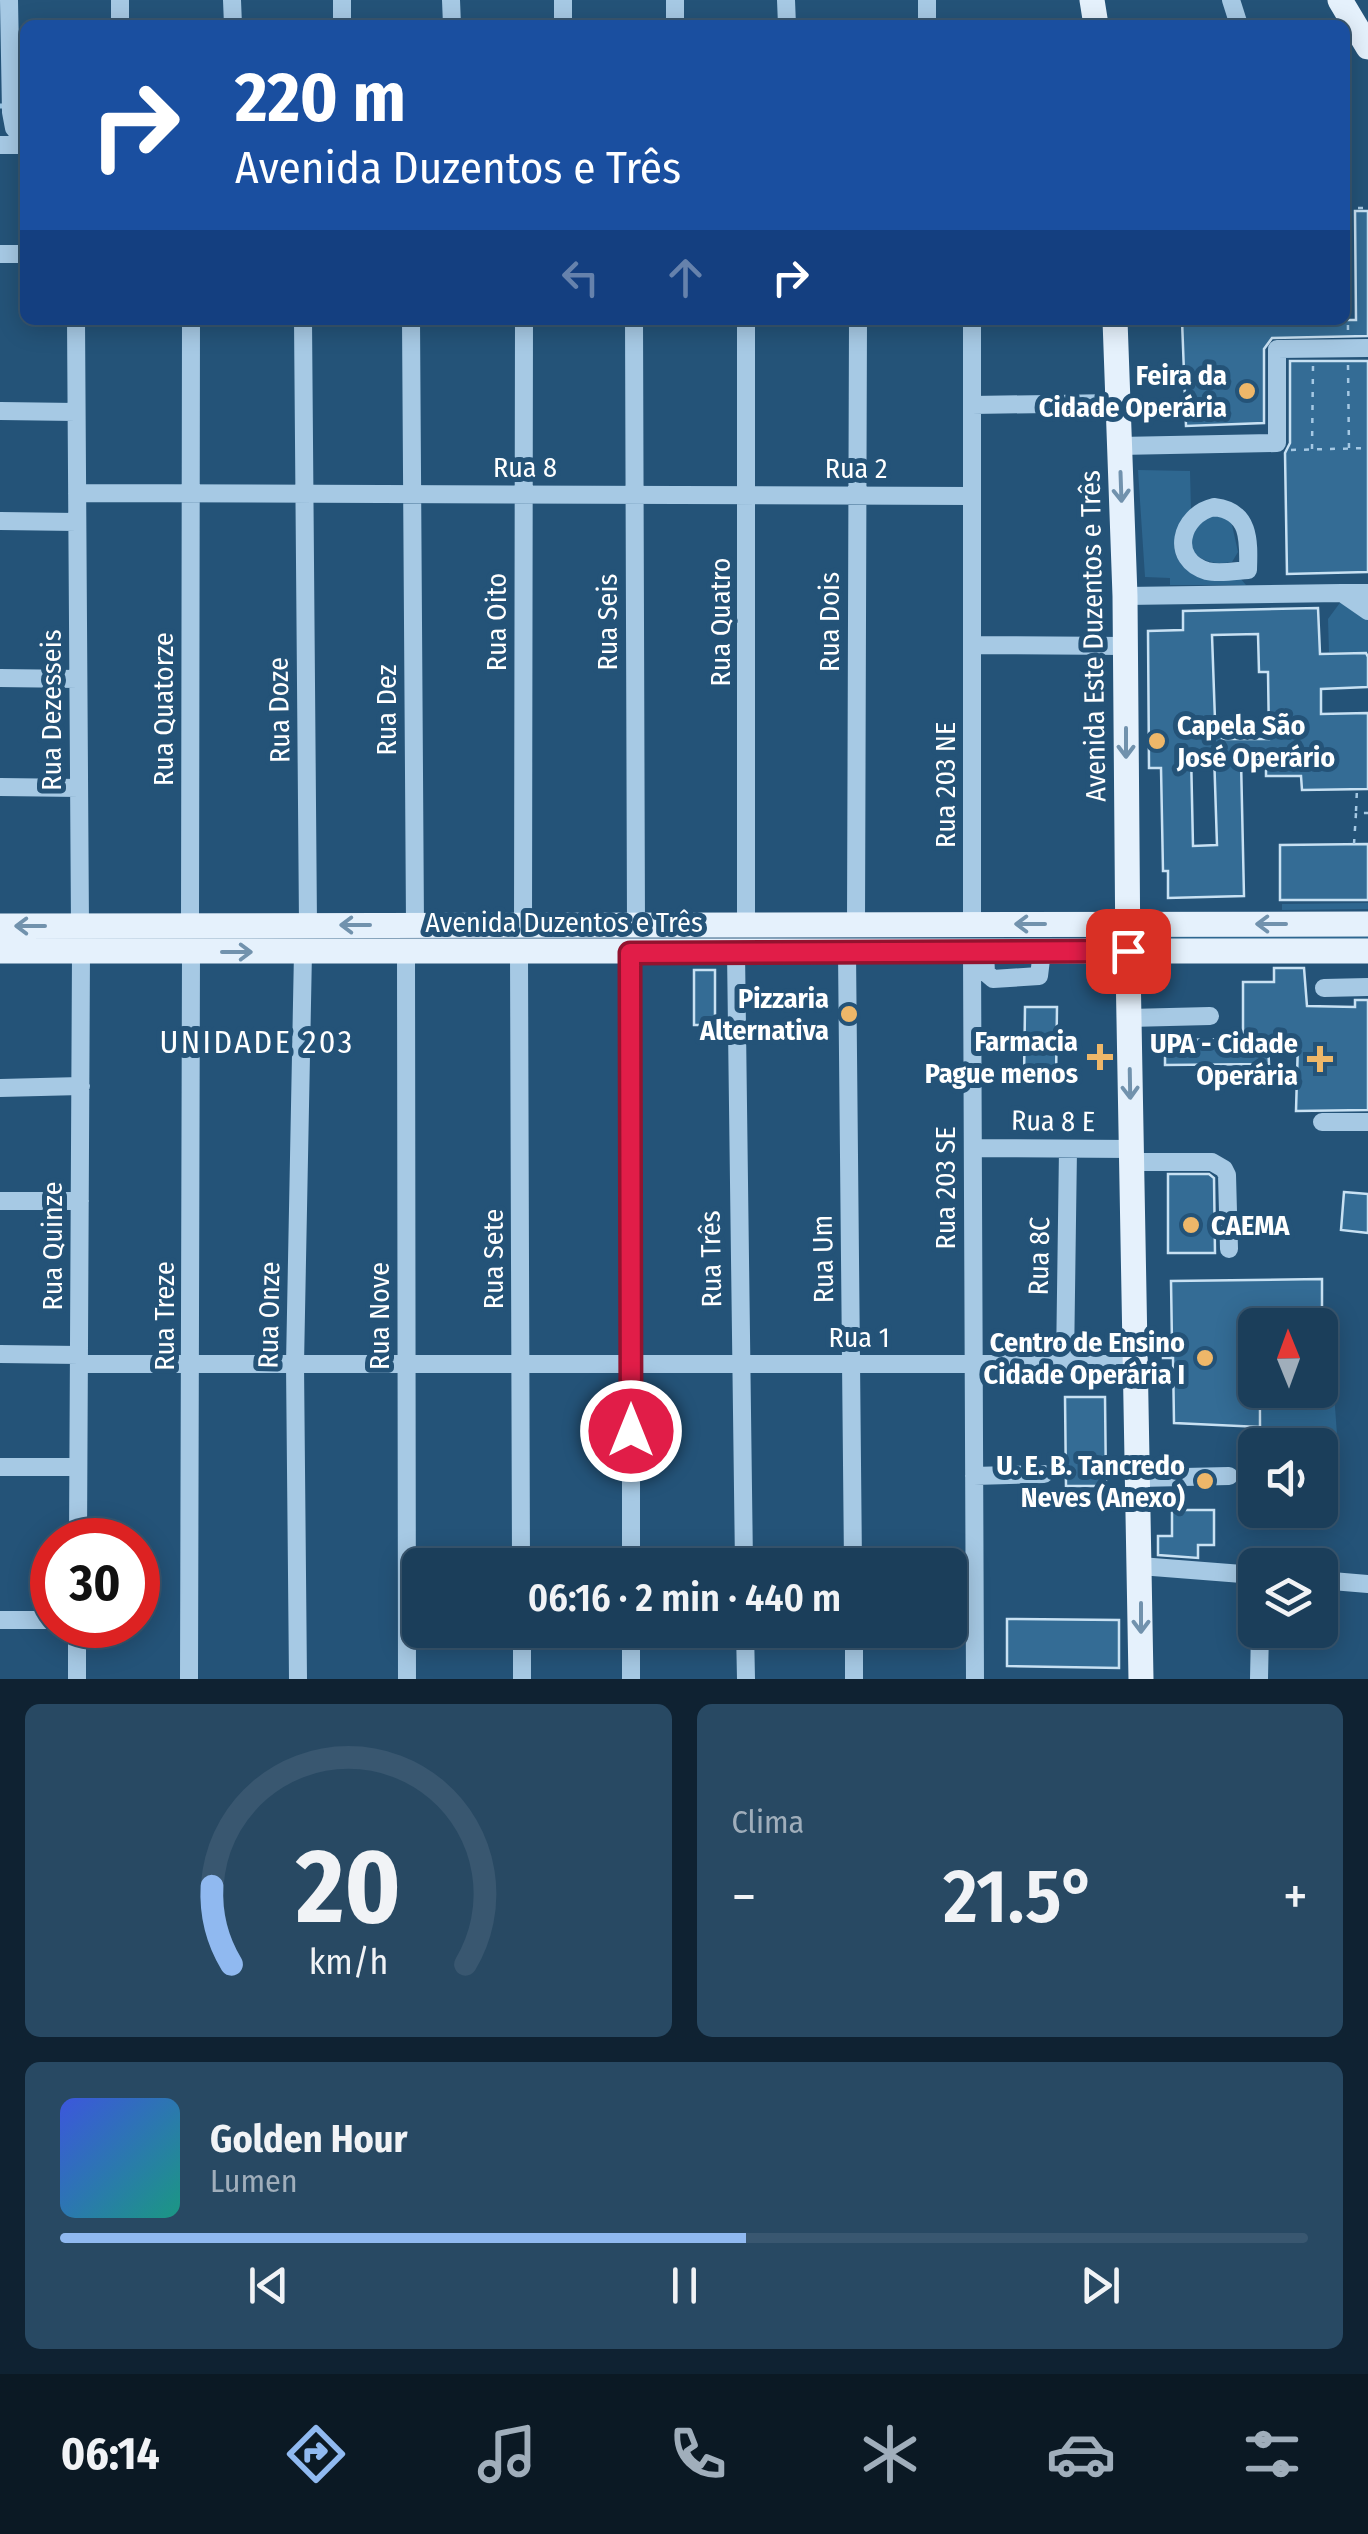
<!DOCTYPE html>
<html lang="pt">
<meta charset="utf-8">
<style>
body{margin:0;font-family:"Fira Sans Condensed",sans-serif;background:#284963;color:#f1f3f6;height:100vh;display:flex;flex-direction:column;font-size:38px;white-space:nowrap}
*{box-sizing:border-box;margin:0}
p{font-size:32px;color:#a0aebb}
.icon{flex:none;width:55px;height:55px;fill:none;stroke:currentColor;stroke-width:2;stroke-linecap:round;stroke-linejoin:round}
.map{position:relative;height:1679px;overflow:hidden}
.side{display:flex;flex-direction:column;gap:25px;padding:25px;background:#0f2232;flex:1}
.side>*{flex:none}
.hud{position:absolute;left:20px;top:20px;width:1330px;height:305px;border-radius:15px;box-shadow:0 5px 25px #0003,0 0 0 2px #395770;background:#1a4fa0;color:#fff;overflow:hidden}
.needle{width:65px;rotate:359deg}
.fabs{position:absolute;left:1238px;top:1308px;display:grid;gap:20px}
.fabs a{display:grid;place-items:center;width:100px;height:100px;border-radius:15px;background:#1b3e5a;box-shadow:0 5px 25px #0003,0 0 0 2px #395770;font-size:50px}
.speed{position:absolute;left:30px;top:1518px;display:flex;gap:20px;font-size:50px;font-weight:700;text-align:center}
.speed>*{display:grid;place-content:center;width:130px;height:130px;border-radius:50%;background:#1b3e5a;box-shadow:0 5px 25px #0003,0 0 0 2px #395770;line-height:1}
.speed .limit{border:15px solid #d22;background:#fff;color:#111}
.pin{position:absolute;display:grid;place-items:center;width:85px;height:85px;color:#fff;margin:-42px;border-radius:20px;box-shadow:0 5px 15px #0006}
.me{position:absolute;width:110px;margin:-55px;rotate:0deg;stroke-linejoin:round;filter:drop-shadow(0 0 8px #0008)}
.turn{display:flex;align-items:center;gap:35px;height:210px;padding:0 50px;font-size:45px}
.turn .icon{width:130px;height:130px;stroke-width:2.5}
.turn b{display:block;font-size:70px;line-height:85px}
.lanes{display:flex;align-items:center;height:95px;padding:0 50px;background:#0003;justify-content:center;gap:50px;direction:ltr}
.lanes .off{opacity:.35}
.big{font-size:75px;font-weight:600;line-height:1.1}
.side .tile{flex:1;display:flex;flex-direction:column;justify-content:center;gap:15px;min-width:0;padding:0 35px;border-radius:15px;background:#284963}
.side .dial{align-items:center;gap:0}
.dial svg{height:260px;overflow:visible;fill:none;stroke:#395770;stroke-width:7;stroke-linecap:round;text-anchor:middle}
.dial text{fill:#f1f3f6;stroke:none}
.song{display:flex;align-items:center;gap:30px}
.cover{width:120px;height:120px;border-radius:15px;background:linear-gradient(135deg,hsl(230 70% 55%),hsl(170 70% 35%))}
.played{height:10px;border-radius:5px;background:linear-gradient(90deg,#90b9f0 55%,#395770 55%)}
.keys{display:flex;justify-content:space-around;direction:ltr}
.heat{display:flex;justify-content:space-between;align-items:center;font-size:55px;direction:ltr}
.side .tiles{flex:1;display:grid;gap:25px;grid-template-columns:1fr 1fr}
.tile:last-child{grid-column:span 2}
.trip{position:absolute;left:402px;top:1548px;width:565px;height:100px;border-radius:15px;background:#1b3e5a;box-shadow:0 5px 25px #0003,0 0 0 2px #395770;font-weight:600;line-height:100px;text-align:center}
.dock{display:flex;height:160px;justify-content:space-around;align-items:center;background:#0b1924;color:#a0aebb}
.dock .icon{width:70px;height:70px}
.dock .active{color:#90b9f0}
.dock b{font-size:45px;color:#f1f3f6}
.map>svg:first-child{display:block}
</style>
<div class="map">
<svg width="1368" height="1679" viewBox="0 0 1368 1679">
<rect width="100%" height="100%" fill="#245378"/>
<!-- green -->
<path fill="#2e6790" d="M1138 470 1190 471 1191 511C1168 531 1167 564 1199 576 1211 580 1227 578 1240 578L1246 585H1170V578L1145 577Z
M1225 514 1232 525 1238 552 1232 562C1216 565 1205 562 1191 552V530L1200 519Z
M1342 600 1368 617V652H1329L1328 619Z
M1368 903V909L1282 910V904Z
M1150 933H1368V944L1150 943Z
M1320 1366H1332L1338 1448 1260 1445 1263 1390H1320Z"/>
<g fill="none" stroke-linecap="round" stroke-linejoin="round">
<!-- stream -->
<path stroke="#9ac6e4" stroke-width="5" d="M0 106H25"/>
</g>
<!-- building -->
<path fill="#346c95" stroke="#c8e1f3" stroke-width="2.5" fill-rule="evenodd" d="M1355 211H1368V336L1272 338 1264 349V423L1186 426 1182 320H1356Z
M1290 361H1368V572L1287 574 1285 453 1290 443Z
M1318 608 1320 654 1366 653 1368 657V687L1321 689V714L1368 713V789L1302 790 1301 776H1266V760H1241L1244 896 1168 898V871H1163L1161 768H1149L1148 631 1183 630V611ZM1258 634 1259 672H1268L1269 739H1222V720H1215L1212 635ZM1191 753H1214L1217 845 1193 846Z
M1368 844V900H1280V845Z
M1274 968H1304L1307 1006 1355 1007V1000H1368V1110L1296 1111 1298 1042 1268 1044 1269 1064 1165 1065V1040L1243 1039V982H1274Z
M694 970H715V1025H694Z
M1025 1007H1057L1056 1080H1024Z
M1168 1174H1209L1214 1178 1215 1253H1168Z
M1344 1192 1368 1194V1233L1341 1230Z
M1322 1279V1325H1255V1390H1260V1427L1174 1423 1173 1358H1163V1344H1172L1171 1281Z
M1065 1397H1105L1106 1486H1066Z
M1172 1510H1214V1545H1198V1558L1158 1555V1536H1172Z
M1007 1619 1119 1620V1668L1007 1666Z"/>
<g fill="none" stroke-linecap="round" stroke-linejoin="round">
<!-- path -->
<path stroke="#a6c9e4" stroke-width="2.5" stroke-dasharray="5 8" stroke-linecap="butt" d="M1345 208H1368
M1347 208 1348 332
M1277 320V332
M1313 320V333
M1348 365 1349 449
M1312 449 1313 366
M1291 450 1368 448
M1356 811 1357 789
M1354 844 1356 813H1368"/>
<!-- minor -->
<path stroke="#a6c9e4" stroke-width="18" d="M9 0 11 112 14 128 25 142
M120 0V25
M232 0 233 25
M342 0V25
M451 0 452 25
M563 0V25
M675 0V25
M786 0 787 25
M927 0V25
M1231 0 1239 25
M0 145H25
M0 254H25
M76 320 80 926
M303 320 308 925
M411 320 415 925
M634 320 636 924
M972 320V924
M972 405 1117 403
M0 411 76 412
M1119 446 1277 443V349L1368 348
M77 493 972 496
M1214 507C1250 511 1249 540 1248 570 1235 571 1219 574 1207 571 1169 560 1180 515 1214 507Z
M0 521 77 522
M1368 593H1342L1368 611
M1125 596 1342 593
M972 645 1126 646
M0 678 78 679
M0 787 79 788
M523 924 524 320
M746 924V320
M856 924 858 320
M190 926 191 320
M736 952 744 1565
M847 952 853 1565
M972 952 975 1679
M985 952 986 973 993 979 1039 976 1042 951
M406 953 407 1679
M519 953 521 1565
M631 953V1565
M1324 988 1368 987
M1129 1018 1210 1016
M0 1088 81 1086
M1322 1122H1368
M973 1148 1132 1149
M1132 1162H1212L1224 1169 1227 1175 1229 1249
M0 1201H80
M0 1354 79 1355
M79 1364H1137
M1065 1364 1068 1149
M0 1467H78
M974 1476 1044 1474
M1139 1478 1229 1476
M78 1540 81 952
M1140 1566 1255 1575
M1320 1580 1368 1584
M0 1620H52
M522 1630V1679
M745 1630 746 1679
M854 1630V1679
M77 1679V1625
M189 1679 191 952
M298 1679 295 1364 303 952
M631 1679V1630
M1259 1679 1260 1630"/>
<!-- major -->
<path stroke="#e5f1fc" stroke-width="25" d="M1092 0 1096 25
M1340 0 1368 47
M1115 320 1125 596 1128 965 1141 1679
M0 926 1368 924
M0 951H1368"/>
</g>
<!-- one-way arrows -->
<defs><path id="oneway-shaft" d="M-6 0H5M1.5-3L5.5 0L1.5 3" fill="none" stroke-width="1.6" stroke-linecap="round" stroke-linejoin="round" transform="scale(2.5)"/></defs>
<g stroke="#7192ad">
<use href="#oneway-shaft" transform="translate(1121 487) rotate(88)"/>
<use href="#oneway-shaft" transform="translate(1126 743) rotate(90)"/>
<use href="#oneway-shaft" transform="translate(1030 924) rotate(-180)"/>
<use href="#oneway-shaft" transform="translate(1271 924) rotate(180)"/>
<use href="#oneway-shaft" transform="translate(355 925) rotate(180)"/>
<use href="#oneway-shaft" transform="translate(30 926) rotate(180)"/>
<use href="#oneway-shaft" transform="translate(237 952)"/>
<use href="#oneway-shaft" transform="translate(1130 1084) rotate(89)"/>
<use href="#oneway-shaft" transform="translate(1141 1618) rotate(90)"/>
</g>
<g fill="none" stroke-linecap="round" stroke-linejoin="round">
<defs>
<path id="route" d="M631 1431 630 953 1128 951"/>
</defs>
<!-- route casing -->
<use href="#route" stroke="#92132f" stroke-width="25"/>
<!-- route -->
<use href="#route" stroke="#e11d48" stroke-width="18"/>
</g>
<!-- markers -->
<g fill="#eeb769" stroke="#245378" stroke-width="4">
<circle cx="1247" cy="391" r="10"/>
<circle cx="1157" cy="741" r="10"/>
<circle cx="849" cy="1014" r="10"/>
<path d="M1095 1042h10v10h10v10h-10v10h-10v-10h-10v-10h10z"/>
<path d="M1315 1044h10v10h10v10h-10v10h-10v-10h-10v-10h10z"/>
<circle cx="1191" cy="1225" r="10"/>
<circle cx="1205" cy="1358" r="10"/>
<circle cx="1205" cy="1481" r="10"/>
</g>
<g text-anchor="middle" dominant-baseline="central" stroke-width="10" stroke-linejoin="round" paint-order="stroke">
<!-- poi labels -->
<g font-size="28" font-weight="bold" fill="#fff" stroke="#245378" text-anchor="end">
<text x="1227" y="375">Feira da<tspan x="1227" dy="32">Cidade Operária</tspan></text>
<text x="1177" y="725" text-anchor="start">Capela São<tspan x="1177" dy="32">José Operário</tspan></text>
<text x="829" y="998">Pizzaria<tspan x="829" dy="32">Alternativa</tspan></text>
<text x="1078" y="1041">Farmacia<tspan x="1078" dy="32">Pague menos</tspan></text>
<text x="1298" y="1043">UPA - Cidade<tspan x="1298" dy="32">Operária</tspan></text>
<text x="1211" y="1225" text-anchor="start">CAEMA</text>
<text x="1185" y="1342">Centro de Ensino<tspan x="1185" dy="32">Cidade Operária I</tspan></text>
<text x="1185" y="1465">U. E. B. Tancredo<tspan x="1185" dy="32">Neves (Anexo)</tspan></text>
</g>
<!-- street labels -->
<g font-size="28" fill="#fff" stroke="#245378">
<text x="525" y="467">Rua 8</text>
<text x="856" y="468">Rua 2</text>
<text transform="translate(496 622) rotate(-90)">Rua Oito</text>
<text transform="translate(607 622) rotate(-90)">Rua Seis</text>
<text transform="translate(720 622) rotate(-90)">Rua Quatro</text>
<text transform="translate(829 622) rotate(-90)">Rua Dois</text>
<text transform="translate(1093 636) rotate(-91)">Avenida Este Duzentos e Três</text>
<text transform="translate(163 709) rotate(-90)">Rua Quatorze</text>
<text transform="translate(51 710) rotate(-90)">Rua Dezesseis</text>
<text transform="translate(279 710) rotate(-91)">Rua Doze</text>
<text transform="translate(386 710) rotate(-90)">Rua Dez</text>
<text transform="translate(945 785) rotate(-90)">Rua 203 NE</text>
<text x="564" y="922">Avenida Duzentos e Três</text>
<text transform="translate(1053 1121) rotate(1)">Rua 8 E</text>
<text transform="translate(945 1188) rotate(-90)">Rua 203 SE</text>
<text transform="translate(52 1246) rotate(-90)">Rua Quinze</text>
<text transform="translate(1039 1256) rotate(-89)">Rua 8C</text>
<text transform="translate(493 1259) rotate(-90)">Rua Sete</text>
<text transform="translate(711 1259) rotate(-91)">Rua Três</text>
<text transform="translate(823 1259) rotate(-91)">Rua Um</text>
<text transform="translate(269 1315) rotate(-89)">Rua Onze</text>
<text transform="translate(164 1316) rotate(-90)">Rua Treze</text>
<text transform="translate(379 1316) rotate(-90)">Rua Nove</text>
<text x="859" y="1337">Rua 1</text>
</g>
<!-- quarter labels -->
<g font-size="32" letter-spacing="2.5" fill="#fff" stroke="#245378">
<text x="257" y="1042">UNIDADE 203</text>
</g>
</g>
</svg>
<div class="fabs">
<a><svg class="needle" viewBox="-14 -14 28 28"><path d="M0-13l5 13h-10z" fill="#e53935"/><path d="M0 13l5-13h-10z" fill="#a0aebb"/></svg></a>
<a><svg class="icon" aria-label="sound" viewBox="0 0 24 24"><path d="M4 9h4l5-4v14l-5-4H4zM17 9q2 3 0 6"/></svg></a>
<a><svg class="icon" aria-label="layers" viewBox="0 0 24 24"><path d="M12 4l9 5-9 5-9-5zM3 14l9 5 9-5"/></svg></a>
</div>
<div class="speed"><div class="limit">30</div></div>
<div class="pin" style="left:1128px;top:951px;background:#d93025"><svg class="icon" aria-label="arrive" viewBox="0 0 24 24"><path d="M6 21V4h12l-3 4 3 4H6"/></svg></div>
<svg class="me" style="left:631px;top:1431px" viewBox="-20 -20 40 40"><circle r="17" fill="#e11d48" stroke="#fff" stroke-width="3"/><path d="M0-11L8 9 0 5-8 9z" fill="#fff"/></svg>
<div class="trip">06:16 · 2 min · 440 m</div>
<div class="hud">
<div class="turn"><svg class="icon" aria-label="right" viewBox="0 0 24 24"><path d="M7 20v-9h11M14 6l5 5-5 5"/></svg><div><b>220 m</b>Avenida Duzentos e Três</div></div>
<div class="lanes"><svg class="icon off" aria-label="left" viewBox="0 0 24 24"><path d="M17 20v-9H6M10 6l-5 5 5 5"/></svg><svg class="icon off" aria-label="ahead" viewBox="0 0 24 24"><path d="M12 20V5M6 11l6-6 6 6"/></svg><svg class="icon" aria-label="right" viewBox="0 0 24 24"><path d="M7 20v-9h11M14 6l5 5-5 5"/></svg></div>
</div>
</div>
<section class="side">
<div class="tiles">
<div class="tile dial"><svg viewBox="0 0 100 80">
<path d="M14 69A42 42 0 1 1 86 69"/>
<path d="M14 69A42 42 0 0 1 8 45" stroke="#90b9f0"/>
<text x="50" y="56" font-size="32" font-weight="700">20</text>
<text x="50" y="72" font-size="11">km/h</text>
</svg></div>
<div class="tile"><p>Clima</p>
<div class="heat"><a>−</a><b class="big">21.5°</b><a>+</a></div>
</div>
<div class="tile">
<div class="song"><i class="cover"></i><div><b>Golden Hour</b><p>Lumen</p></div></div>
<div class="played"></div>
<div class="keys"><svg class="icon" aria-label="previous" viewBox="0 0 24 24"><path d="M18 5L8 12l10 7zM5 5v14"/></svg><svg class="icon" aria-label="pause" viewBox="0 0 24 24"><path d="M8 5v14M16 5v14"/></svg><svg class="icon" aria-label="next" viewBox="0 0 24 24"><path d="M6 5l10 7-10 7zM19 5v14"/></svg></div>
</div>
</div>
</section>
<nav class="dock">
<b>06:14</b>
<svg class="icon active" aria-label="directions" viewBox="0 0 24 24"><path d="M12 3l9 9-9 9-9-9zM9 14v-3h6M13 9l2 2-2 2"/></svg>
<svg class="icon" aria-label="music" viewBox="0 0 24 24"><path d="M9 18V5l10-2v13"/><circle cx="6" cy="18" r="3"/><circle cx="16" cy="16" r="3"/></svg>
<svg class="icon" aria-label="phone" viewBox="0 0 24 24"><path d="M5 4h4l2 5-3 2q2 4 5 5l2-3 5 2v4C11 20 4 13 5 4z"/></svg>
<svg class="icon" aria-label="climate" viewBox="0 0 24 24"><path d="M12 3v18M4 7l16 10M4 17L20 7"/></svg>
<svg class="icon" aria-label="car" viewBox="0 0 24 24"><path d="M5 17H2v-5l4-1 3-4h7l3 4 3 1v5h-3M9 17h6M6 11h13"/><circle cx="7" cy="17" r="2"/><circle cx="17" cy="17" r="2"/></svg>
<svg class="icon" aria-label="filters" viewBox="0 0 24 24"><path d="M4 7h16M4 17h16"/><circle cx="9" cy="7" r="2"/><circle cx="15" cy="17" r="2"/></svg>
</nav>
